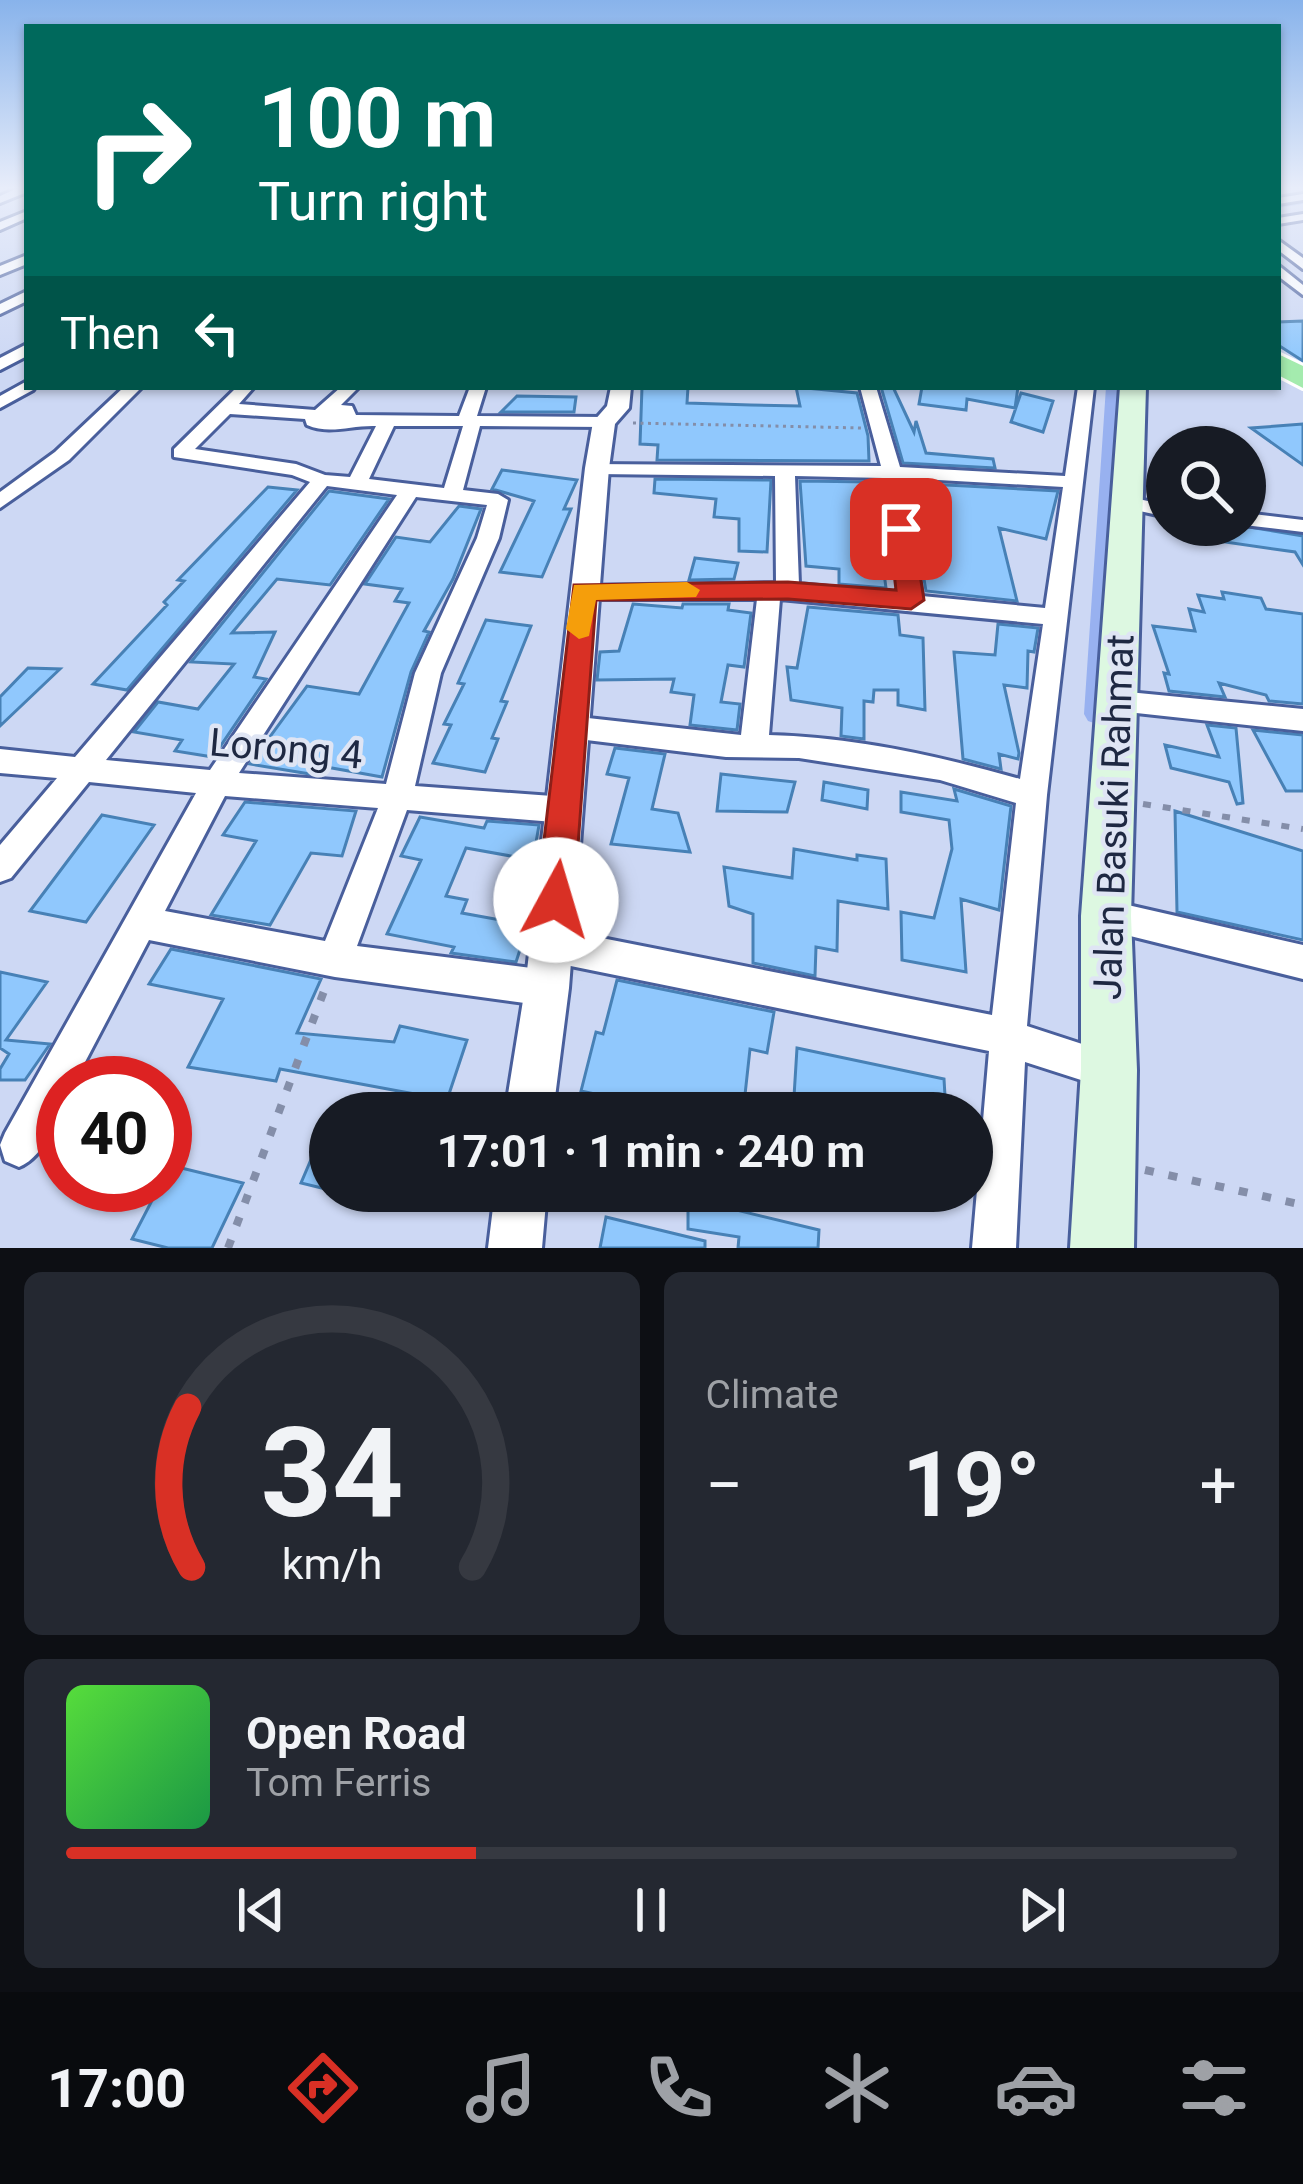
<!DOCTYPE html>
<meta charset="utf-8">
<style>
body{margin:0;font-family:Roboto,sans-serif;background:#242831;color:#f1f3f6;height:100vh;display:flex;flex-direction:column;font-size:45px;white-space:nowrap}
*{box-sizing:border-box;margin:0}
p{font-size:39px;color:#9ea1a6}
.icon{flex:none;width:66px;height:66px;fill:none;stroke:currentColor;stroke-width:2;stroke-linecap:round;stroke-linejoin:round}
.map{position:relative;height:1248px;overflow:hidden}
.drawer{display:flex;flex-direction:column;gap:24px;padding:24px;background:#0d0f14;flex:1}
.drawer>*{flex:none}
.banner{position:absolute;left:24px;top:24px;width:1257px;height:366px;border-radius:0px;box-shadow:0 3px 9px #0004;background:#00695c;color:#fff;overflow:hidden}
.controls{position:absolute;left:1146px;top:426px;display:grid;gap:24px}
.controls a{display:grid;place-items:center;width:120px;height:120px;border-radius:50%;background:#171b24;box-shadow:0 3px 9px #0004;font-size:60px}
.speed{position:absolute;left:36px;top:1056px;display:flex;gap:24px;font-size:60px;font-weight:700;text-align:center}
.speed>*{display:grid;place-content:center;width:156px;height:156px;border-radius:50%;background:#171b24;box-shadow:0 3px 9px #0004;line-height:1}
.speed .limit{border:18px solid #d22;background:#fff;color:#111}
.pin{position:absolute;display:grid;place-items:center;width:102px;height:102px;color:#fff;margin:-51px;border-radius:24px;box-shadow:0 6px 18px #0006}
.me{position:absolute;width:132px;margin:-66px;rotate:6deg;stroke-linejoin:round;filter:drop-shadow(0 0 9px #0008)}
.turn{display:flex;align-items:center;gap:42px;height:252px;padding:0 36px;font-size:54px}
.turn .icon{width:156px;height:156px;stroke-width:2.5}
.turn b{display:block;font-size:84px;line-height:102px}
.then{display:flex;align-items:center;height:114px;padding:0 36px;background:#0003;gap:24px;font-size:45px}
.big{font-size:90px;font-weight:700;line-height:1.1}
.drawer .card{flex:1;display:flex;flex-direction:column;justify-content:center;gap:18px;min-width:0;padding:0 42px;border-radius:18px;background:#242831}
.drawer .dial{align-items:center;gap:0}
.dial svg{height:312px;overflow:visible;fill:none;stroke:#363941;stroke-width:7;stroke-linecap:round;text-anchor:middle}
.dial text{fill:#f1f3f6;stroke:none}
.song{display:flex;align-items:center;gap:36px}
.cover{width:144px;height:144px;border-radius:18px;background:linear-gradient(135deg,hsl(110 70% 55%),hsl(140 70% 35%))}
.played{height:12px;border-radius:6px;background:linear-gradient(90deg,#d93025 35%,#363941 35%)}
.keys{display:flex;justify-content:space-around;direction:ltr}
.heat{display:flex;justify-content:space-between;align-items:center;font-size:66px;direction:ltr}
.drawer .tiles{flex:1;display:grid;gap:24px;grid-template-columns:1fr 1fr}
.card:last-child{grid-column:span 2}
.trip{position:absolute;left:309px;top:1092px;width:684px;height:120px;border-radius:60px;background:#171b24;box-shadow:0 3px 9px #0004;font-weight:700;line-height:120px;text-align:center}
.tabs{display:flex;height:192px;justify-content:space-around;align-items:center;background:#090b0e;color:#9ea1a6}
.tabs .icon{width:84px;height:84px}
.tabs .on{color:#d93025}
.tabs b{font-size:54px;color:#f1f3f6}
.map>svg:first-child{display:block}
</style>
<div class="map">
<svg width="1303" height="1248" viewBox="0 0 1303 1248">
<rect width="100%" height="100%" fill="#cdd8f4"/>
<g fill="none" stroke-linecap="round" stroke-linejoin="round">
<!-- canal -->
<path fill="#98b1f0" fill-rule="evenodd" d="M1303 198V204L1278 208V202Z
M1106 387H1122L1110 714 1106 721 1097 724 1088 721 1084 714Z"/>
</g>
<!-- building -->
<path fill="#90c8fd" stroke="#4781b6" stroke-width="3" d="M1303 321V361L1278 345V322Z
M642 387H688L687 403 751 405 800 406 796 387 857 393 868 436 869 461 657 460 658 445 640 444Z
M881 387H893L914 432 916 421 926 453 993 459 995 468 903 463Z
M922 387H1018L1015 408 967 399 966 410 919 404Z
M1021 393 1053 401 1043 432 1011 422Z
M517 396 576 397 574 412H501Z
M1303 424V465L1251 428Z
M502 470 577 480 564 509H571L542 577 500 572 534 501 492 489Z
M655 479 771 480 767 552 739 551V519L714 517 716 499 654 493Z
M800 481 872 482 886 588 839 584V569L806 566Z
M908 483 1058 491 1046 539 999 528 1017 601 926 591Z
M268 487 297 490 127 690 93 684 167 605 164 602 184 581 178 580Z
M329 491 389 499 330 585 277 579 232 633 275 632 254 677 266 679 213 757 175 751 182 740 134 732 158 702 198 709 234 664 191 662Z
M459 506 481 509 453 579 424 631 429 632 411 672 382 777 315 765 310 774 250 764 307 686 359 694 409 603 395 601 402 589 365 584 396 537 430 542Z
M1178 525H1237L1303 536V565L1295 552 1177 535Z
M695 558 738 563 734 579 689 580Z
M1222 592 1261 598 1266 609 1303 614V704L1269 701 1266 695 1219 683 1225 697 1169 691 1164 673 1169 674 1153 626 1195 631 1189 609 1204 612 1198 595 1224 599Z
M633 604 682 608 683 604H729L728 610 751 613 744 667 728 665 721 702 740 704 737 730 690 725 694 695 671 692 674 679 597 680 600 652 619 651Z
M808 607 898 615 900 635 923 638 925 710 898 705V690H874L873 702 864 701V739L841 736 842 708 791 700 787 667 797 668Z
M486 620 531 626 501 701 507 702 492 738 498 739 485 772 433 763 451 725 444 724 464 684 458 683Z
M998 624 1038 628 1034 652 1028 651 1027 688 1004 685 1019 753 1018 759 999 754 1001 769 963 759 954 652 995 655Z
M28 668 60 669 0 726V697Z
M1207 725 1236 728 1243 803 1237 804 1229 782 1171 768 1165 745 1219 757Z
M1253 730 1303 735V791H1286Z
M615 748 665 754 652 809 678 813 690 852 611 844 629 778 607 774Z
M721 774 795 782 787 812 717 811Z
M824 782 868 790 867 809 822 800Z
M954 789 1011 806 999 910 961 899 966 972 902 960 901 912 934 918 952 849 949 820 901 812V792L957 801Z
M245 802 356 811 342 856 311 853 270 925 211 915 256 841 223 835Z
M1175 811 1303 851V940L1177 912Z
M102 815 154 825 86 922 30 911Z
M420 817 484 828 487 821 539 825 533 860 466 848 446 896 467 900 462 913 528 925 516 962 451 953 454 947 387 934 421 860 401 856Z
M794 849 857 860V855L886 859 888 909 838 901 837 951 816 947 815 976 753 963V914L729 906 724 867 792 878Z
M171 949 321 979 297 1033 394 1042 400 1026 467 1040 447 1100 280 1069 276 1081 188 1067 223 999 149 984Z
M0 972 47 982 6 1040 50 1044 25 1080H0V1069L9 1054 0 1048Z
M617 980 774 1012 767 1053 750 1049 743 1113 652 1096 650 1106 581 1091 596 1032 603 1034Z
M797 1048 944 1079 946 1113H793Z
M330 1115V1190L301 1183Z
M165 1164 243 1183 212 1248H168L132 1239 160 1185H165Z
M406 1191H469L466 1209 406 1205Z
M688 1191 734 1201 732 1209 819 1230 818 1248H738L739 1237 688 1229Z
M606 1217 705 1241V1248H600Z"/>
<g fill="none" stroke-linecap="round" stroke-linejoin="round">
<defs>
<path id="minor" d="M20 187H27V192L0 203V196Z
M1303 194V200L1278 204V198Z
M27 211V218L0 230V222Z
M1303 214V220L1278 224V218Z
M1278 240 1303 258V269L1278 250Z
M27 255V264L0 275V266Z
M1278 265 1303 285V295L1278 276Z
M27 291V301L0 314V304Z
M27 344V356L0 370V358Z
M27 381V387H35L33 390 0 408V396Z
M124 387H142L69 460 0 508V492L55 452Z
M237 387H254L239 404 315 410 341 387H359L341 405 352 406 356 415 459 416 470 387H486L477 416 604 417 613 422 604 427 480 426 463 490 498 494 508 500 499 538 441 673 415 786 566 797 577 801 581 810 577 819 566 823 407 810 357 946 547 970 559 976 565 988 559 1000 547 1006 335 977 149 940 74 1083H63C63 1111 46 1156 19 1167L5 1161 0 1145 5 1133 196 793 89 782 11 878 0 882V845L57 778 0 773V749L75 757 310 482 292 475 174 457V449ZM230 414 305 419 307 425C330 435 351 425 376 426L350 477 325 475 296 464 195 449ZM394 426H463L444 488 369 479ZM327 486 397 495 210 770 106 760ZM416 497 487 505 477 538 415 673 386 784 239 773ZM225 796 378 808 325 941 165 911Z
M860 387H876L900 467 1065 476 1078 387H1094L1047 795 1027 1026 1122 1057 1128 1070 1122 1083 1109 1089 1025 1062 1016 1248H972L989 1051 551 962 539 957 534 945 539 933 551 928 992 1015 1016 803 940 780 799 758 726 757 570 738 560 735 556 727 560 719 570 716 741 735 757 599H583L572 591 575 586 776 583 775 476 597 474 587 468 590 464 881 466ZM795 476 883 478 899 594 799 584ZM903 478 1063 487 1045 608 922 596ZM780 599 1043 624 1020 779C939 756 854 737 769 735Z
M1124 496 1167 505V517L1117 506V498Z
M1245 513 1303 520V532L1244 525Z
M1118 691 1303 709V731L1118 711 1109 708 1105 701 1109 694Z
M1106 900 1303 945V979L1094 927 1090 916 1094 905Z"/>
<path id="tertiary" d="M611 387H631L629 408 615 424 609 468 569 988 553 1113H505L525 988 585 468 593 422 607 406Z
M495 1191H547L542 1248H488Z"/>
<path id="secondary" d="M1120 387H1146L1131 916 1137 1070 1134 1248H1070L1081 1070V916Z"/>
<path id="trunk" d="M1278 354 1303 366V388L1278 375Z"/>
</defs>
<!-- minor casing -->
<use href="#minor" stroke="#495f9c" stroke-width="6"/>
<!-- tertiary casing -->
<use href="#tertiary" stroke="#495f9c" stroke-width="6"/>
<!-- secondary casing -->
<use href="#secondary" stroke="#495f9c" stroke-width="6"/>
<!-- trunk casing -->
<use href="#trunk" stroke="#fff" stroke-width="6"/>
<!-- path-far2 -->
<path stroke="#848ea9" stroke-width="3" stroke-dasharray="3 4.5" stroke-linecap="butt" d="M633 423 862 428"/>
<!-- path-far1 -->
<path stroke="#848ea9" stroke-width="6" stroke-dasharray="8 12" stroke-linecap="butt" d="M1143 804 1303 829"/>
<!-- path -->
<path stroke="#848ea9" stroke-width="8" stroke-dasharray="9 15" stroke-linecap="butt" d="M1145 1170 1303 1205
M228 1248 327 983"/>
<!-- minor -->
<use href="#minor" fill="#fff" fill-rule="evenodd"/>
<!-- tertiary -->
<use href="#tertiary" fill="#fff" fill-rule="evenodd"/>
<!-- secondary -->
<use href="#secondary" fill="#ddf8e1" fill-rule="evenodd"/>
<!-- trunk -->
<use href="#trunk" fill="#a4ebae" fill-rule="evenodd"/>
</g>
<!-- sky -->
<linearGradient id="sky" x2="0" y2="1"><stop stop-color="#88b3eb"/><stop offset="0.52" stop-color="#e8edfa"/><stop offset="1" stop-color="#e8edfa" stop-opacity="0"/></linearGradient>
<rect width="1303" height="362" fill="url(#sky)"/>
<!-- route -->
<path fill="#d93025" stroke="#8d1f18" stroke-width="3" d="M901 522 913 529 924 600 911 609 788 599 596 600 574 900 569 912 556 917 543 912 537 900 574 585 788 582 896 590 889 529Z"/>
<!-- slow -->
<path fill="#f59e0b" d="M687 582 700 590 696 597 596 600 589 636 579 639 566 629 574 585Z"/>
<g text-anchor="middle" dominant-baseline="central" stroke-width="9" stroke-linejoin="round" paint-order="stroke">
<!-- near-street labels -->
<g font-size="39" fill="#1e2842" stroke="#dfe5f4">
<text transform="translate(286 749) rotate(5)">Lorong 4</text>
<text transform="translate(1114 817) rotate(-88)">Jalan Basuki Rahmat</text>
</g>
</g>
</svg>
<div class="controls">
<a><svg class="icon" aria-label="search" viewBox="0 0 24 24"><circle cx="10" cy="10" r="6"/><path d="M15 15l6 6"/></svg></a>
</div>
<div class="speed"><div class="limit">40</div></div>
<div class="pin" style="left:901px;top:529px;background:#d93025"><svg class="icon" aria-label="arrive" viewBox="0 0 24 24"><path d="M6 21V4h12l-3 4 3 4H6"/></svg></div>
<svg class="me" style="left:556px;top:900px" viewBox="-20 -20 40 40"><circle r="19" fill="#fff"/><path d="M0-13L10 11 0 6-10 11z" fill="#d93025"/></svg>
<div class="trip">17:01 · 1 min · 240 m</div>
<div class="banner">
<div class="turn"><svg class="icon" aria-label="right" viewBox="0 0 24 24"><path d="M7 20v-9h11M14 6l5 5-5 5"/></svg><div><b>100 m</b>Turn right</div></div>
<div class="then">Then<svg class="icon" aria-label="left" viewBox="0 0 24 24"><path d="M17 20v-9H6M10 6l-5 5 5 5"/></svg></div>
</div>
</div>
<section class="drawer">
<div class="tiles">
<div class="card dial"><svg viewBox="0 0 100 80">
<path d="M14 69A42 42 0 1 1 86 69"/>
<path d="M14 69A42 42 0 0 1 13 28" stroke="#d93025"/>
<text x="50" y="56" font-size="32" font-weight="700">34</text>
<text x="50" y="72" font-size="11">km/h</text>
</svg></div>
<div class="card"><p>Climate</p>
<div class="heat"><a>−</a><b class="big">19°</b><a>+</a></div>
</div>
<div class="card">
<div class="song"><i class="cover"></i><div><b>Open Road</b><p>Tom Ferris</p></div></div>
<div class="played"></div>
<div class="keys"><svg class="icon" aria-label="previous" viewBox="0 0 24 24"><path d="M18 5L8 12l10 7zM5 5v14"/></svg><svg class="icon" aria-label="pause" viewBox="0 0 24 24"><path d="M8 5v14M16 5v14"/></svg><svg class="icon" aria-label="next" viewBox="0 0 24 24"><path d="M6 5l10 7-10 7zM19 5v14"/></svg></div>
</div>
</div>
</section>
<nav class="tabs">
<b>17:00</b>
<svg class="icon on" aria-label="directions" viewBox="0 0 24 24"><path d="M12 3l9 9-9 9-9-9zM9 14v-3h6M13 9l2 2-2 2"/></svg>
<svg class="icon" aria-label="music" viewBox="0 0 24 24"><path d="M9 18V5l10-2v13"/><circle cx="6" cy="18" r="3"/><circle cx="16" cy="16" r="3"/></svg>
<svg class="icon" aria-label="phone" viewBox="0 0 24 24"><path d="M5 4h4l2 5-3 2q2 4 5 5l2-3 5 2v4C11 20 4 13 5 4z"/></svg>
<svg class="icon" aria-label="climate" viewBox="0 0 24 24"><path d="M12 3v18M4 7l16 10M4 17L20 7"/></svg>
<svg class="icon" aria-label="car" viewBox="0 0 24 24"><path d="M5 17H2v-5l4-1 3-4h7l3 4 3 1v5h-3M9 17h6M6 11h13"/><circle cx="7" cy="17" r="2"/><circle cx="17" cy="17" r="2"/></svg>
<svg class="icon" aria-label="filters" viewBox="0 0 24 24"><path d="M4 7h16M4 17h16"/><circle cx="9" cy="7" r="2"/><circle cx="15" cy="17" r="2"/></svg>
</nav>
